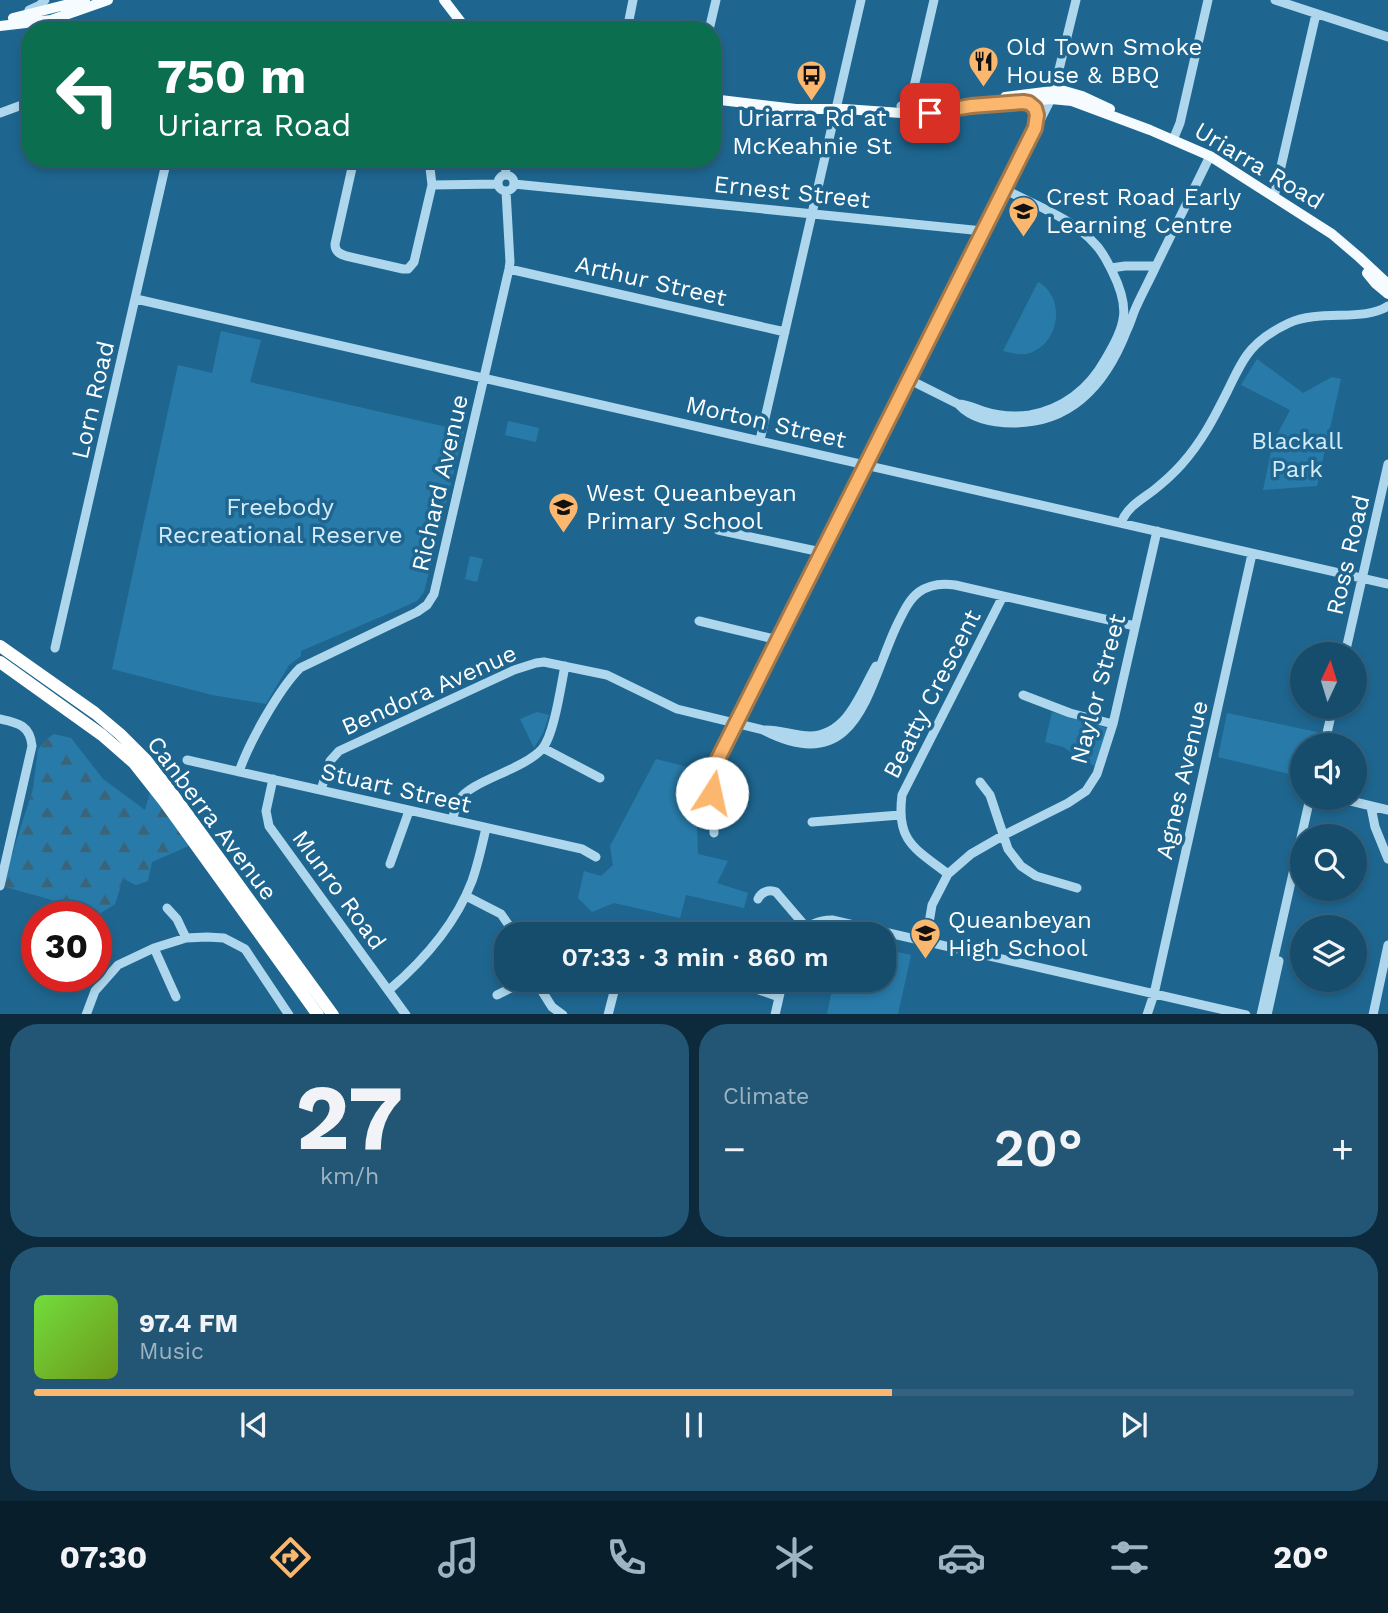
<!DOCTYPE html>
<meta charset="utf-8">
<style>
body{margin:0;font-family:"Work Sans",sans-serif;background:#235674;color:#f1f3f6;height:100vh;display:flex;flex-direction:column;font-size:26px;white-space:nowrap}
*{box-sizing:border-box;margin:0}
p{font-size:23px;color:#9eb4c2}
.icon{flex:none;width:38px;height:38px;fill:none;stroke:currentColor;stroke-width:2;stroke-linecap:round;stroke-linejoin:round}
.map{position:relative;height:1014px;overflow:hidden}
.side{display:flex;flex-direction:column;gap:10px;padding:10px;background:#0c2a3b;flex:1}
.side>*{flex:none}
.top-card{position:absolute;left:21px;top:21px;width:700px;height:147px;border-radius:28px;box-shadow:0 4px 10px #0003,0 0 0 2px #35637f;background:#0b6e4f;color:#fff;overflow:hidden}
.needle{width:46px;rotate:4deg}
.fabs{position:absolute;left:1290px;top:642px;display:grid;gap:14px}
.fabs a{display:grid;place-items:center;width:77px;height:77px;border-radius:50%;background:#164c6c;box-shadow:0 4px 10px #0003,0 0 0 2px #35637f;font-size:35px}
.speed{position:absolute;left:21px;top:901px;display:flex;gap:14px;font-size:35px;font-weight:700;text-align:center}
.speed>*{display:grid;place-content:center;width:91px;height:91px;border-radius:50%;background:#164c6c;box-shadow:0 4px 10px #0003,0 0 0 2px #35637f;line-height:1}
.speed .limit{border:10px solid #d22;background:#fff;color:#111}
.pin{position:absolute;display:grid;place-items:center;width:60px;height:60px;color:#fff;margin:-30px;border-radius:14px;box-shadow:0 4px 10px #0006}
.me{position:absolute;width:77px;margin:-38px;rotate:10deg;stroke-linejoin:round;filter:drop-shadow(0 0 5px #0008)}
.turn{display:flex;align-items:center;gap:24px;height:147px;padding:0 21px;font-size:32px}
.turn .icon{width:91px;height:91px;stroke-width:2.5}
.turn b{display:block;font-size:49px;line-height:60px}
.big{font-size:52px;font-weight:600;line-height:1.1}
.side .widget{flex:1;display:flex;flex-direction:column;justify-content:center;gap:10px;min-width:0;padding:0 24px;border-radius:28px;background:#235674}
.side .dial{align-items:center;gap:0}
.dial b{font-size:91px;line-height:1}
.song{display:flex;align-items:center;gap:21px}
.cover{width:84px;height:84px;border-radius:10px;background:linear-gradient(135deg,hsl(100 70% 55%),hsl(80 70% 35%))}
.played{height:7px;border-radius:4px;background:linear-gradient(90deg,#fcb76e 65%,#35637f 65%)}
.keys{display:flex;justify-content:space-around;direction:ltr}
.heat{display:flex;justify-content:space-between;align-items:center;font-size:38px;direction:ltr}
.side .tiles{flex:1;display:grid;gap:10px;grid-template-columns:1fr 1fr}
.widget:last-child{grid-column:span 2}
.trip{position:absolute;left:494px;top:922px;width:402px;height:70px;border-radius:28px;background:#164c6c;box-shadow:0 4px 10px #0003,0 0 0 2px #35637f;font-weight:600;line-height:70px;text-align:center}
.dock{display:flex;height:112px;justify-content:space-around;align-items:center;background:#091e2b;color:#9eb4c2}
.dock .icon{width:49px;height:49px}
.dock .on{color:#fcb76e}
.dock b{font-size:32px;color:#f1f3f6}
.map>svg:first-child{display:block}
</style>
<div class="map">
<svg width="1388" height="1015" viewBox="0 0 1388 1015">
<defs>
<pattern id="forest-firs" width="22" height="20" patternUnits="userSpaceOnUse" patternTransform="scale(1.75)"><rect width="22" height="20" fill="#287ba9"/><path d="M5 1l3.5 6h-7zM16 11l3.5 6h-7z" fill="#3a647a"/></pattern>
</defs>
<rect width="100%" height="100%" fill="#1e6690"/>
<!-- forest -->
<path fill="url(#forest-firs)" d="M54 734 71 738 103 779 145 810 150 792 191 845 152 862 148 881 136 885 123 879 115 904 96 916C66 903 34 895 2 886L33 789 38 749 47 739Z"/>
<!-- park -->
<path fill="#287ba9" d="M1038 282C1066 297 1060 343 1030 353 1021 356 1012 353 1003 351Z
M221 331 261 340 250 382 464 431 424 592 417 601 399 609 301 651V656L289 665 266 704 212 695 112 669 178 365 212 373Z
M1257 359 1303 393 1332 377 1341 379 1317 486 1263 490 1273 443 1290 410 1241 385Z
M508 421 539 428 536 442 505 435Z
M470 556 483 559 477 582 465 579Z
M537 712 549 715 543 733 534 748 520 719Z
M1052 712 1107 728 1096 767 1063 747 1045 742Z
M1227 713 1317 732 1313 745 1302 746V777L1218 757Z
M656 759 695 769 698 854 728 861 717 883 748 893 744 908 686 895 680 918 614 903 592 912 578 898 584 871 601 876 613 865 610 846Z
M884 949 911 955 898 1014H827L834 980H884Z"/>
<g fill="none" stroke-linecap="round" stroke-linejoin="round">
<!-- minor -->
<path stroke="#aed7ed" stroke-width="9" d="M1275 0 1388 37
M29 10 40 5 45 0
M627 30 633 0
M709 30 716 0
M1054 90 1076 0
M913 91 916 102 924 107
M901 106 907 103 913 91 934 0
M0 113 30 102
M1173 140 1180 123 1208 0
M219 159 239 164
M354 159 335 244C335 252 340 254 346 256L403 269H408L414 262 432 185 429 159
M505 159 506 175
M498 183a8 8 0 1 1 16 0a8 8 0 1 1-16 0Z
M514 184 983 231
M432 185 498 184
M1274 197 1316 14
M1111 268 1125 266H1156L1210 156
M509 269 785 332
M136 299 1388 584
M908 379 958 404C967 404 974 408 983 411 998 416 1015 417 1030 415 1063 409 1089 389 1105 360 1126 324 1131 309 1112 271 1107 261 1103 252 1095 244 1072 218 1034 205 1004 189
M959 405C972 419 995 423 1014 423 1074 423 1107 382 1127 330 1131 322 1133 313 1137 305 1143 292 1150 279 1156 266
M760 440 861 0
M1121 523C1127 507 1141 500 1154 490 1164 482 1173 474 1181 465 1201 443 1214 418 1227 392 1233 380 1239 366 1247 355 1257 341 1274 330 1289 323 1320 309 1364 322 1388 306
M718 530 821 552
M699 621 778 640
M55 648 167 159
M1345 654 1388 464
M1023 695 1070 713 1113 724
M0 719C18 723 30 725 32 746L0 886
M766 730C781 730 795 736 810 736 848 735 860 693 876 666
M1324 746 1333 707
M543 748 600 778
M187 760 582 849 596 857
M239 772C248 744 279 689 300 668L417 612 427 605 434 594 509 269 510 262 506 191
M273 779 266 811 269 826 406 1015
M980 782 990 795 1008 849 1021 866 1036 876 1077 888
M321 790 330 761 339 751 514 670 536 663 544 662 607 675 677 709 763 730C857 779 867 690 896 627 902 615 908 600 919 592 930 584 942 583 955 585L1135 626
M1338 798 1388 810
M1371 807 1375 827 1388 859
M452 820C454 814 456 806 459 800 470 781 523 770 542 749 554 736 561 685 565 666
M812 822 900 815
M714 833 712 784 716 763 908 379 1051 99
M390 864 409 811
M948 874C914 848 896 841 902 795L1003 596
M466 896 501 914 515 934
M758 899C761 892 769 889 776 892L806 927
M167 908 177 919 186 938
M534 934 542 931
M799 934C809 925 818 920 832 920L1246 1015
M926 941 932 905 948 874 971 854 1004 835 1068 803 1086 791 1097 774 1113 724 1157 531
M154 948 176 997
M535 980 552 1007 563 1015
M730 980 779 997
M389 990C423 961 456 923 472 881 478 864 482 846 486 828
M497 995 527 980
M86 1015 95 991 118 965 154 948 186 938 207 937 224 938 245 949 289 1015
M608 1015 617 980
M775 1015 783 980
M1147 1015 1154 994 1252 554
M1261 1015 1310 798
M1267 1015 1279 961
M1373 1015 1388 945"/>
<!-- major -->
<path stroke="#f5fbff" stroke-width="10" d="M444 0 467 30
M13 18 85 0
M0 26 51 20 108 0
M1005 97 1061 90 1082 96 1110 109
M712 99 796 109H845L901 113H930L970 106 1051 99 1072 101 1150 130 1210 156 1332 234 1359 257 1388 284
M1367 273 1376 284 1388 294"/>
<!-- highway -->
<path stroke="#fff" stroke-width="12" d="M0 646 95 713 120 734 146 760 174 796 333 1015
M0 662 102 735 134 763 164 801 318 1015"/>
</g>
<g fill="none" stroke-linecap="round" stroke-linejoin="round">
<defs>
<path id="route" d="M712 793 713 777 716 763 1035 128 1037 115 1035 108 1029 103 1023 102 971 106 930 113"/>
</defs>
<!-- route casing -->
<use href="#route" stroke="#a47748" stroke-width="18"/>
<!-- route -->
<use href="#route" stroke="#fcb76e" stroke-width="12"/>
</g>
<!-- icons -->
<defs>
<symbol id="restaurant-pin" viewBox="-11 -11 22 30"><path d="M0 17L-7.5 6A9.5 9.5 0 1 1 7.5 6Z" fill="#fcb76e" stroke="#1e6690"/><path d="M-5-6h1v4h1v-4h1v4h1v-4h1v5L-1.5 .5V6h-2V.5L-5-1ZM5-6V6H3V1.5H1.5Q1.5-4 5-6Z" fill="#111"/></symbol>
<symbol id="bus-pin" viewBox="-11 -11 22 30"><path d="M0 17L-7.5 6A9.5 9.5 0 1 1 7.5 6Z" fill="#fcb76e" stroke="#1e6690"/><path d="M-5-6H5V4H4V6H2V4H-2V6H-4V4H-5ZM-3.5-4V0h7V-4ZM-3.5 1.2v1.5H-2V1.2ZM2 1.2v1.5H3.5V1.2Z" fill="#111"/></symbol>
<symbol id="school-pin" viewBox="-11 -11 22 30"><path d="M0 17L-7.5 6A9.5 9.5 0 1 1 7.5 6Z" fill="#fcb76e" stroke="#1e6690"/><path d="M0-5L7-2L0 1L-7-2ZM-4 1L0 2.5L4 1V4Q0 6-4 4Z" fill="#111"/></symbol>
</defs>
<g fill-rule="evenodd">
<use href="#restaurant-pin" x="966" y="44" width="35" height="47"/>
<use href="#bus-pin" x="794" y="58" width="35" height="47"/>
<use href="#school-pin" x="1006" y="194" width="35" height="47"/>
<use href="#school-pin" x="546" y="490" width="35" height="47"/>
<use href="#school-pin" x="908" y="916" width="35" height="47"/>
</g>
<g text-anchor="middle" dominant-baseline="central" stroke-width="7" stroke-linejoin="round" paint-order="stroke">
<!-- poi labels -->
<g font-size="24" fill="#fff" stroke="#1e6690" text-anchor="start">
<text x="1006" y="47">Old Town Smoke<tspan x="1006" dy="28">House &amp; BBQ</tspan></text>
<text x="812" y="118" text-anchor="middle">Uriarra Rd at<tspan x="812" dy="28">McKeahnie St</tspan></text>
<text x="1046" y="197">Crest Road Early<tspan x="1046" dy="28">Learning Centre</tspan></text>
<text x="586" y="493">West Queanbeyan<tspan x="586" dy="28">Primary School</tspan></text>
<text x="948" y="920">Queanbeyan<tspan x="948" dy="28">High School</tspan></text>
</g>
<!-- street labels -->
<g font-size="24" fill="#fff" stroke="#1e6690">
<text transform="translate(1259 166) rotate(31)">Uriarra Road</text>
<text transform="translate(792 192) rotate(6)">Ernest Street</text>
<text transform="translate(651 281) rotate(13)">Arthur Street</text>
<text transform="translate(93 400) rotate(-77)">Lorn Road</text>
<text transform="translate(766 422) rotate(13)">Morton Street</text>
<text transform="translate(440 483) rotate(-77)">Richard Avenue</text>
<text transform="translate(1348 555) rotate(-77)">Ross Road</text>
<text transform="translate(1098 689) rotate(-75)">Naylor Street</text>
<text transform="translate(429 690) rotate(-24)">Bendora Avenue</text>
<text transform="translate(932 694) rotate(-63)">Beatty Crescent</text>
<text transform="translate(1182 780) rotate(-77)">Agnes Avenue</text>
<text transform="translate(396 788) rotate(13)">Stuart Street</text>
<text transform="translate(212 818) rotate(53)">Canberra Avenue</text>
<text transform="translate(339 890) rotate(54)">Munro Road</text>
</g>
<!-- park labels -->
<g font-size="24" fill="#d4ecfa" stroke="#1e6690">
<text x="1297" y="441">Blackall<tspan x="1297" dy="28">Park</tspan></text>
<text x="280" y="507">Freebody<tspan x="280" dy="28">Recreational Reserve</tspan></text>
</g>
</g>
</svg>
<div class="fabs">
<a><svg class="needle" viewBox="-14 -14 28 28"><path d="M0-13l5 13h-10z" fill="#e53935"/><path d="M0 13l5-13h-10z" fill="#9eb4c2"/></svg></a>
<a><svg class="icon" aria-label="sound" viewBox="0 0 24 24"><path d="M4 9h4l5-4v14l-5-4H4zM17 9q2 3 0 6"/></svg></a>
<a><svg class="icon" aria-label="search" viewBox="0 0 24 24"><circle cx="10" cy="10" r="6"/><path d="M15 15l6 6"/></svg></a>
<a><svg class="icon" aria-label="layers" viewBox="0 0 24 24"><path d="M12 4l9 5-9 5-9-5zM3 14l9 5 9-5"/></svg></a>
</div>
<div class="speed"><div class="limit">30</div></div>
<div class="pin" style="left:930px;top:113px;background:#d93025"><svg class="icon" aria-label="arrive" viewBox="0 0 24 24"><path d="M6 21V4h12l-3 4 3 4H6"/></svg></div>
<svg class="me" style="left:712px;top:793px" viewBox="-20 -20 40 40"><circle r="19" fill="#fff"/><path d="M0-13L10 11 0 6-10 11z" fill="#fcb76e"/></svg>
<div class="trip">07:33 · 3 min · 860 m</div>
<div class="top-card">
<div class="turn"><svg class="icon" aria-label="left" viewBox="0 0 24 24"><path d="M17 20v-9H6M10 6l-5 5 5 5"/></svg><div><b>750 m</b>Uriarra Road</div></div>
</div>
</div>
<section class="side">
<div class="tiles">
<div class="widget dial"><b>27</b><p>km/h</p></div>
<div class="widget"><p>Climate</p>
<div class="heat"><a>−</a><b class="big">20°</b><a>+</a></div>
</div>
<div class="widget">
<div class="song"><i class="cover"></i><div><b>97.4 FM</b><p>Music</p></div></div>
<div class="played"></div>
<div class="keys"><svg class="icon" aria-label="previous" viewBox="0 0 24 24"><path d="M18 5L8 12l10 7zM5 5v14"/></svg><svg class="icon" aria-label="pause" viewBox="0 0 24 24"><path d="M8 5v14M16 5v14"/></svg><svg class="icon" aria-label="next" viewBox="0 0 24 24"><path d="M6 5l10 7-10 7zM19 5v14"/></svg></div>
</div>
</div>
</section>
<nav class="dock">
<b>07:30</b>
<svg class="icon on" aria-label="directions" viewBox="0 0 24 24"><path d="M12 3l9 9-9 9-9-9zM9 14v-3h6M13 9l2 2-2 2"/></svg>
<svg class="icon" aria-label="music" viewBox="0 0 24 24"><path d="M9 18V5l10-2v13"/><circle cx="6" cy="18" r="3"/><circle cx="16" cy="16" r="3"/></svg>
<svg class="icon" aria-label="phone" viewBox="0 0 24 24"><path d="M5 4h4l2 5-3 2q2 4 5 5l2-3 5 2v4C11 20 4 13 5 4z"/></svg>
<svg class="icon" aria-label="climate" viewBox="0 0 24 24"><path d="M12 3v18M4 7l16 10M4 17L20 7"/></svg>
<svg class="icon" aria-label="car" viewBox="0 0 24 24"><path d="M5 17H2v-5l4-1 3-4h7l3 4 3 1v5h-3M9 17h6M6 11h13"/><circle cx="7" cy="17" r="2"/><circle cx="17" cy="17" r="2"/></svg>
<svg class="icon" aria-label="filters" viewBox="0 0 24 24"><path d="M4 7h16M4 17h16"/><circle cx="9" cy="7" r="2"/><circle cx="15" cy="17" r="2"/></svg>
<b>20°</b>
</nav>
